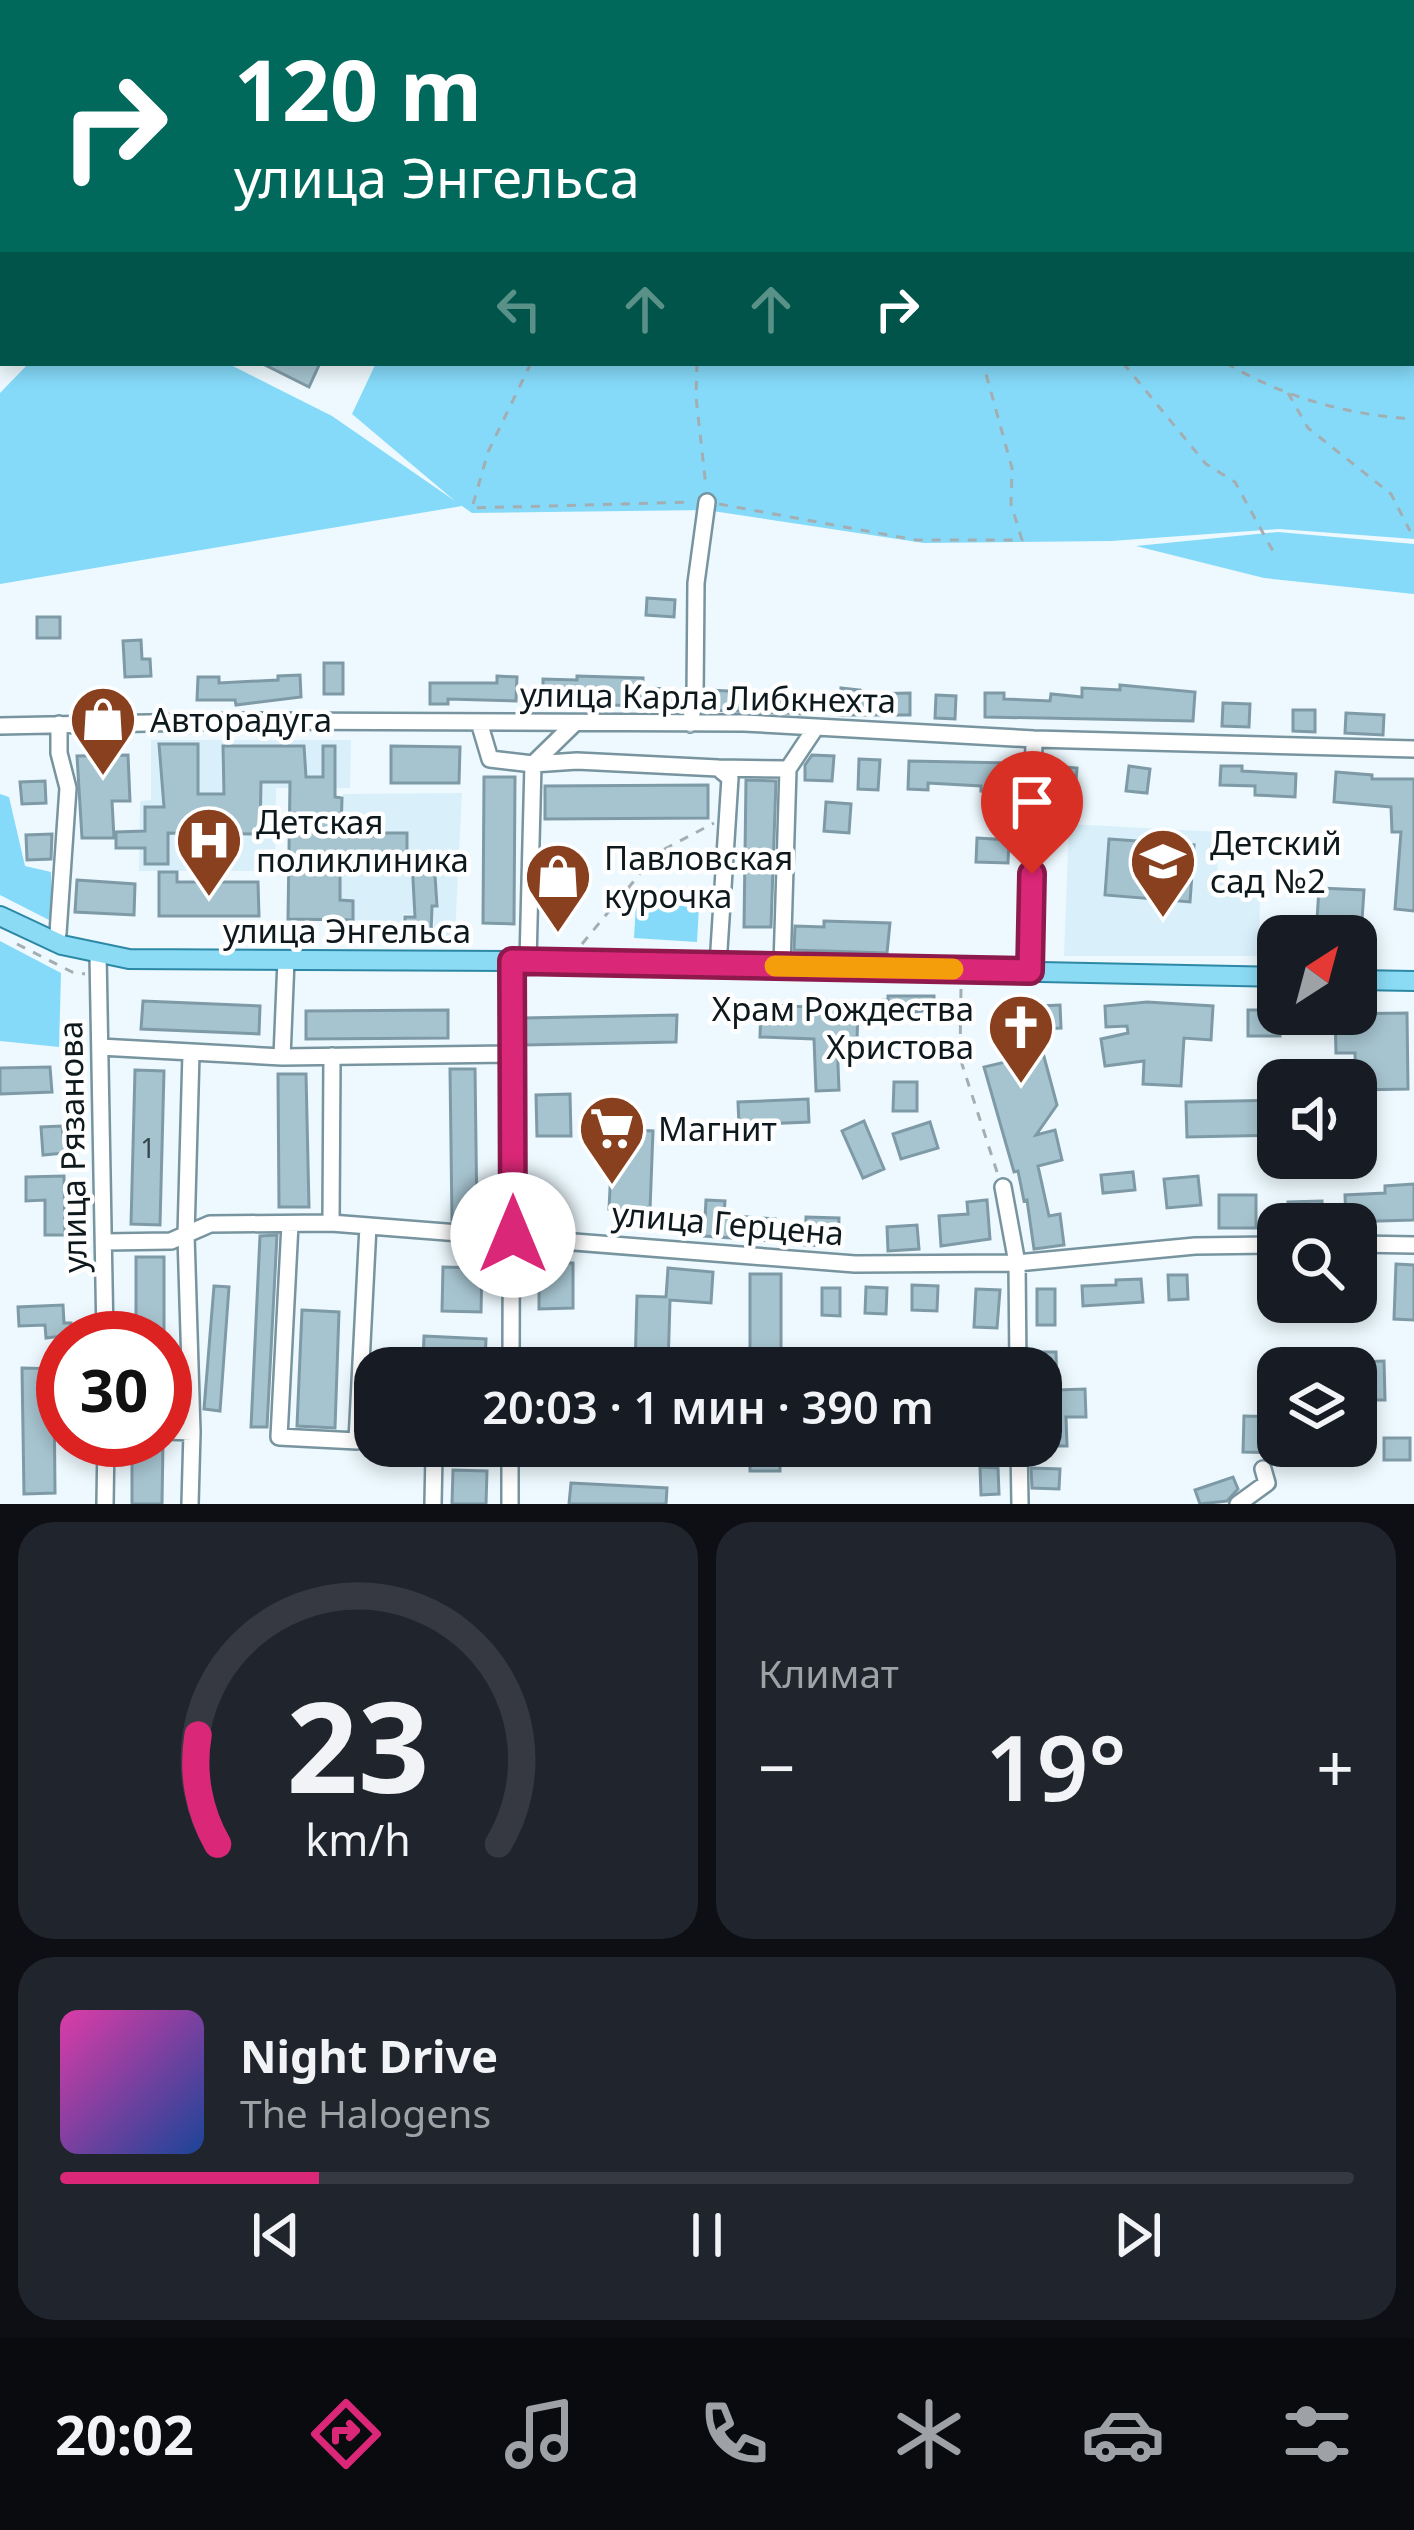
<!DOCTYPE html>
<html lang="ru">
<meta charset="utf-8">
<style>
body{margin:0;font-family:"Noto Sans",sans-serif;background:#20242c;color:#f1f3f6;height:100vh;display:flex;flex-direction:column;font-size:45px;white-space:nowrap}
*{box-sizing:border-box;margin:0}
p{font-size:39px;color:#9ea1a6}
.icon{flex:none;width:66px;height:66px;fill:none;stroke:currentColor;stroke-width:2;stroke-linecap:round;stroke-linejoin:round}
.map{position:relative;height:1504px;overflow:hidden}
.panel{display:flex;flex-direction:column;gap:18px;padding:18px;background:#0d0f14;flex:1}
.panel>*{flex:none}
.banner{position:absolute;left:0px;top:0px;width:1416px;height:366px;box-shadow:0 6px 18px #0003;background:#00695c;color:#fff;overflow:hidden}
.needle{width:78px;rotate:36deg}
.tools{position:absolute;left:1257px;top:915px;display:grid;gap:24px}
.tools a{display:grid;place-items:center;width:120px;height:120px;border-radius:24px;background:#171b24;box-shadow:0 6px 18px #0003;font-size:60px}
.speed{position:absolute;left:36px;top:1311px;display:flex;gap:24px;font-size:60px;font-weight:700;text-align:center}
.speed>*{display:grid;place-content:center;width:156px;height:156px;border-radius:50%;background:#171b24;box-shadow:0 6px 18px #0003;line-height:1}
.speed .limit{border:18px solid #d22;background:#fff;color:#111}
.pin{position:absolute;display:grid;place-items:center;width:102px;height:102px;color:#fff;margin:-123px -51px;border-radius:50% 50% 50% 0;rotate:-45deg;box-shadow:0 0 12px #0007}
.pin .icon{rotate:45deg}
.me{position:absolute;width:132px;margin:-66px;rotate:0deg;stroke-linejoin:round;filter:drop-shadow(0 0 9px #0008)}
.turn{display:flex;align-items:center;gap:42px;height:252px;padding:0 36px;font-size:54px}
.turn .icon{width:156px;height:156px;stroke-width:2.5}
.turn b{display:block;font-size:84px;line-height:102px}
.lanes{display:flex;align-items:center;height:114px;padding:0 36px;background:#0003;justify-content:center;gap:60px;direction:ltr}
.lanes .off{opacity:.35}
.big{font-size:90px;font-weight:600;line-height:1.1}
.panel .card{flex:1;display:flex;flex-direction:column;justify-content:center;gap:18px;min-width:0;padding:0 42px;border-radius:36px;background:#20242c}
.panel .dial{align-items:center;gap:0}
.dial svg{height:312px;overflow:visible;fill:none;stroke:#363941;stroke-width:7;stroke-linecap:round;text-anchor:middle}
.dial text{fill:#f1f3f6;stroke:none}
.song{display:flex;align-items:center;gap:36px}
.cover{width:144px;height:144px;border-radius:18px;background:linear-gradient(135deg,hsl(320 70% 55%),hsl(220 70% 35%))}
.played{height:12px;border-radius:6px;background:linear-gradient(90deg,#db2777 20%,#363941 20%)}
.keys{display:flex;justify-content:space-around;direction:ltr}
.heat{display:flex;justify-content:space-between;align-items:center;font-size:66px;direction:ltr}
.panel .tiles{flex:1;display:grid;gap:18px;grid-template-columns:1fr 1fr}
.card:last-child{grid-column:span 2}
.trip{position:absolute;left:354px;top:1347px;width:708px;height:120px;border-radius:36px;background:#171b24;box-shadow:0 6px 18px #0003;font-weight:600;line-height:120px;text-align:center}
.menu{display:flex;height:192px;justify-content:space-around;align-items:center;background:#090b0e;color:#9ea1a6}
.menu .icon{width:84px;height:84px}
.menu .selected{color:#db2777}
.menu b{font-size:54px;color:#f1f3f6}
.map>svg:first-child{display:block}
</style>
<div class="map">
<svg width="1414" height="1504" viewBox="0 0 1414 1504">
<rect width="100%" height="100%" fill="#edf9fe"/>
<!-- built -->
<path fill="#d9f0fa" d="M151 740H351L350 788H276L275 871H139L140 801 151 800Z
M462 793 455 935 435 937 433 915 403 914 402 922 353 920V901L340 900 343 794Z
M1069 824 1219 832 1217 882 1260 884 1259 956H1064Z"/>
<!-- green -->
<path fill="#85daf9" d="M544 0H984L987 3H543Z
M1414 315V539L1279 529 1111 541 924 543 706 510 472 513 462 506 0 584V393L29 363H227L332 416 455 501 352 414 376 363H1413Z
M1278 532 1414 544V594L1264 578 1136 546Z
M0 794 9 797 25 866 51 872V921L0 895Z
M636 903 699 907 697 942 634 938Z
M0 941 61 973 59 1047 0 1041Z"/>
<!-- building -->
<path fill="#a6c4cf" stroke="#7e9aa6" stroke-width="3" d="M261 363H320L309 387Z
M647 598 675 600 674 617 646 615Z
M37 617H60V638H37Z
M141 640 142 659H150L151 676 125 677 123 641Z
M324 663H343V694H324Z
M300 675 301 697 236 705 235 700H197L198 677H219V683L278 680V676Z
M497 676 517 677 516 701 448 699V704H430V683H497Z
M577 676 643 678V688L675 689V707L543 703V679L577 680Z
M1120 685 1195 692 1193 721 985 717V693H1004V699L1050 701 1051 694 1082 697V688L1120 690Z
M841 688 860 690V694L910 693V715H839Z
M708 690 806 695 805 714 707 710Z
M936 695 956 696 955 719 935 718Z
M1223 703 1250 704 1249 727 1222 726Z
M1293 710H1315V732L1293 731Z
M1346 713 1384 715 1383 735 1345 733Z
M159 744H198V794H224L223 746H304L306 777H323V746H335V797L342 798 341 833H407V871L340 870V900L353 901V920L288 919 290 782H261L260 834 168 833V864H145V848H116V832L145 831V807H164Z
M391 746 460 747 459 783H391Z
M128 755 130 801H112L114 838H82L77 756Z
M812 755 834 756 832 781 805 780V765Z
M859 759 880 760 878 790 858 789Z
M909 761 1011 763 1010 792 981 791V786L928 783V790L908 789Z
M1054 766 1077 768 1075 792 1052 790Z
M1129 766 1150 769 1147 793 1126 791Z
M1221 766H1242V771L1296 774 1295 797 1255 795V786L1220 785Z
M1336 772 1372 775V779H1414V911L1395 909 1401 832H1392L1391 807 1334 802Z
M484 777H515L514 924 483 923Z
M746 780 776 781 771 927H744Z
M45 781 46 803 22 804 20 782Z
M708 785V818L545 819V786Z
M826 802 851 804 849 833 824 831Z
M52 834 51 859 27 860 26 835Z
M977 838 1009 840 1008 863 976 862Z
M1109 839 1194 845 1190 902 1105 895Z
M434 860 437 906H432L431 936 404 935 405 917H415L412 861Z
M159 872H177V882H258L259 916H159Z
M77 880 135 884 134 915 75 912Z
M1319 888 1364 890 1361 936H1316Z
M824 921 890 923 887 953 794 950 795 926 824 927Z
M888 996H934V1010L883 1015V1000H888Z
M143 1001 260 1006 259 1034 141 1029Z
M1147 1002 1213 1006 1211 1040 1184 1038 1181 1086 1143 1084 1144 1061 1105 1066 1101 1039 1128 1033 1127 1026 1106 1027 1105 1006Z
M761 1005 858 1009 857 1040H837L839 1090 816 1091 814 1039 760 1037Z
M1060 1005 1061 1028 1041 1029 1040 1006Z
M448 1010V1038L306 1039V1011Z
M1248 1010H1278L1280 1036H1248Z
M1407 1013 1408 1089 1356 1090 1355 1053H1336L1335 1014Z
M677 1015 676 1042 525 1045 524 1018Z
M1043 1053 1057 1105 1036 1135 1055 1130 1062 1160 1038 1166 1049 1216 1060 1214 1064 1245 1034 1249 1027 1200 1024 1201 1018 1171 1014 1172 984 1067Z
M50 1067 52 1092 0 1094V1068Z
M450 1069H475L477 1220H452Z
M135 1070 164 1071 160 1225 131 1224Z
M278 1074H306L309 1207H279Z
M894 1082H917V1111H893Z
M570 1094 571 1136H537L536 1095Z
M808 1099 809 1122 739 1125 738 1102Z
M1278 1100V1135L1187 1137 1186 1102Z
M864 1121 884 1169 863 1178 842 1131Z
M930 1122 938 1148 901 1159 893 1134Z
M62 1126 65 1153 43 1155 41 1127Z
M613 1129 653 1131 650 1210 609 1209Z
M1133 1172 1135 1190 1103 1193 1101 1175Z
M64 1176 65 1235H45V1200L26 1201V1177Z
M1198 1176 1201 1205 1167 1208 1164 1179Z
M1414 1184V1220L1346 1222 1345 1195 1385 1193V1186Z
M1219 1195H1256V1228H1219Z
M706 1200 725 1201 724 1215 775 1219 774 1241 704 1236Z
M987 1200 990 1239 941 1246 939 1216 968 1214 967 1202Z
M1322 1201V1224H1288V1202Z
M806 1217 839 1218 838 1246 805 1245Z
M917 1225 919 1249 888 1251 887 1227Z
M277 1235 267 1427H251L260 1236Z
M136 1257H164V1338H136Z
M539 1263H573V1308L539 1309Z
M1396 1264 1414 1265V1320L1394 1319Z
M443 1267 482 1268 481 1312 442 1311Z
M668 1268 713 1272 711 1303 670 1300 668 1368H635L637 1296 666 1297Z
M750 1274H781V1368H750Z
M1168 1275H1187L1188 1299 1169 1300Z
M1141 1279 1143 1302 1083 1306 1082 1286 1116 1285V1280Z
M912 1285 938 1286 937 1311 912 1310Z
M214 1286 229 1287 220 1411 204 1409Z
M866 1287 887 1288 886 1314 865 1313Z
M822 1288H840V1316L822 1315Z
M976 1289 1000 1290 997 1328 974 1327Z
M1037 1289H1055V1325H1037Z
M63 1305 64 1323H71V1335L46 1338 45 1325 19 1326 18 1307Z
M302 1310 339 1312 335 1428 297 1426Z
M424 1336 486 1339 485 1365 423 1362Z
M1033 1352H1056L1057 1390 1085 1389 1086 1417H1066L1067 1446H1041L1043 1372 1034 1368Z
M1384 1361 1385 1400H1356V1362Z
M22 1368 60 1369 59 1384 54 1383 55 1493 24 1494Z
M1244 1416 1278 1417V1453L1243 1452Z
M1384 1438H1410V1460H1384Z
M132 1440 163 1443 162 1504H132Z
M750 1446H780V1471H750Z
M980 1467 998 1468 999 1494 981 1495Z
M1031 1468 1060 1469 1059 1489 1032 1488Z
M453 1470 487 1471 486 1504H452Z
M1233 1477 1238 1489 1227 1501 1200 1504 1195 1490Z
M571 1483 667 1488 666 1504H569Z"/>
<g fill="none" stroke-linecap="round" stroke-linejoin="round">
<defs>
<path id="minor" d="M219 0 223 3
M1003 0 1005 3
M1253 0 1254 3
M91 1 94 3
M1413 298H1414
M479 722 490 759 533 764 575 723
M690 724 695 697 696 583 707 502
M0 726 247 721 744 723 1034 739 1414 749
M718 768 788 769 816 727
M54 942 58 933 68 788 59 753V724
M98 954 105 1338
M528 961 533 764 577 761 718 768 730 778 718 965
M782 966 788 769
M1030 971 1034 739
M100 1047 282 1057 513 1054
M191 1053 186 1235 192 1432
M282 1057 286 960
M1003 1187 1017 1263 1018 1368
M331 1223 332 1056
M290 1224 279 1437 357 1441 368 1226
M105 1242 171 1241 210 1224 331 1223 855 1264 1017 1263 1195 1246 1278 1245
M1356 1244 1414 1245
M511 1368 512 961
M165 1431 192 1432 190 1504
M1019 1446 1020 1504
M105 1504 106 1440
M433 1504 434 1454 510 1456
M510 1504V1449
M1238 1504 1267 1483 1263 1469"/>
<path id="major" d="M21 3 22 0
M0 44 3 38
M0 916 62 945 129 959 528 961 1278 977
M1356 980 1414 981"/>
</defs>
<!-- minor casing -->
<use href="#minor" stroke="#77949f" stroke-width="20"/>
<!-- major casing -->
<use href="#major" stroke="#2d88a5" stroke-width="22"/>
<!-- path -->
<path stroke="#a3aeb3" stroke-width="3" stroke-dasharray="9 9" stroke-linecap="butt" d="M857 0 859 3
M873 0 876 3
M685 3 687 0
M531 363 488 452 472 508 690 502
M697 363 696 397 706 487
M1123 363 1206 464 1235 482 1274 553
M1226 363C1283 397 1347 415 1414 419
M1288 393 1308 428 1391 494 1410 531
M719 504 916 540H1022L1011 504 1012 468 983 363
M17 944 72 972 85 974
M582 944 657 853 714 823
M961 989 960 1058 997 1172"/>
<!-- minor -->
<use href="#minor" stroke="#fff" stroke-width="15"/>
<!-- major -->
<use href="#major" stroke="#8bdbf5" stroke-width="18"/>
</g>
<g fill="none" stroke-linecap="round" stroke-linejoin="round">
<defs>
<path id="route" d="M513 1235 512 961 1030 971 1032 874"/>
</defs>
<!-- route casing -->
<use href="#route" stroke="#8e194d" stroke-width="30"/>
<!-- route -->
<use href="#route" stroke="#db2777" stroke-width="21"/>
<!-- slow -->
<path stroke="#f59e0b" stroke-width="21" d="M775 966 953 969"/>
</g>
<!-- icons -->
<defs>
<symbol id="shop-pin" viewBox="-11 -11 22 30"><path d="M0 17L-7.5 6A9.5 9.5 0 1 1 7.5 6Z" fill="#88401f" stroke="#fff"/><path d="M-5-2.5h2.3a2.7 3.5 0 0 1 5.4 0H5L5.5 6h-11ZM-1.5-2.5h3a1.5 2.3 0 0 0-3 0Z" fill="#fff"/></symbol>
<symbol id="hospital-pin" viewBox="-11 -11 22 30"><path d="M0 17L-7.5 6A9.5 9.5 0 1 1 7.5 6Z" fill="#88401f" stroke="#fff"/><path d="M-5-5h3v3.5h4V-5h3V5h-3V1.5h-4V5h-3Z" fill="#fff"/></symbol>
<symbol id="school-pin" viewBox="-11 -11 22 30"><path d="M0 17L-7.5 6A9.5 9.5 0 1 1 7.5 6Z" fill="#88401f" stroke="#fff"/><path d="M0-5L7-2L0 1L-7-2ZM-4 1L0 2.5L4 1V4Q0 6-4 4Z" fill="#fff"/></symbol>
<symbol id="church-pin" viewBox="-11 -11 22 30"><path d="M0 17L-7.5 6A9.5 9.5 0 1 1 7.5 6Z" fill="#88401f" stroke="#fff"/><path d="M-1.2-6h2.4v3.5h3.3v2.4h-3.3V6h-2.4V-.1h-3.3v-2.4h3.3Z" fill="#fff"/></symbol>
<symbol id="supermarket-pin" viewBox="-11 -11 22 30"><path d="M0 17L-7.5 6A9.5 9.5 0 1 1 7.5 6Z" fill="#88401f" stroke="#fff"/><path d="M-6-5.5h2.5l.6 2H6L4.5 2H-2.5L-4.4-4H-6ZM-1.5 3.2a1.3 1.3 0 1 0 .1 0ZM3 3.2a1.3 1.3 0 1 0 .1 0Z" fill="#fff"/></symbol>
</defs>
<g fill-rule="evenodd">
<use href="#shop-pin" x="65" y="681" width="76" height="104"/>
<use href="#hospital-pin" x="171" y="802" width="76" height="104"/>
<use href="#school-pin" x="1125" y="823" width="76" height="104"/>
<use href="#shop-pin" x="520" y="838" width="76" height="104"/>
<use href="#church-pin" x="983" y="989" width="76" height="104"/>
<use href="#supermarket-pin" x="574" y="1090" width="76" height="104"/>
</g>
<g text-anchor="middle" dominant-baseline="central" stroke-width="9" stroke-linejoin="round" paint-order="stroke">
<!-- number labels -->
<g font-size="27" fill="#34444a">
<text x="148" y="1147">1</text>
</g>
<!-- street labels -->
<g font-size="33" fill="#0e191e" stroke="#fff">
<text transform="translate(708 697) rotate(1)">улица Карла Либкнехта</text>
<text x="347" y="930">улица Энгельса</text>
<text transform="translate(72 1147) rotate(-91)">улица Рязанова</text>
<text transform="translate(728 1223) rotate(5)">улица Герцена</text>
</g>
<!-- poi labels -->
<g font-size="33" fill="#0e191e" stroke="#fff" text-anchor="start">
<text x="150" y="719">Авторадуга</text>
<text x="256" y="821">Детская<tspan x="256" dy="38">поликлиника</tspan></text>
<text x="1210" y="842">Детский<tspan x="1210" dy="38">сад №2</tspan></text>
<text x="604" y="857">Павловская<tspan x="604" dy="38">курочка</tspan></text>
<text x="974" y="1008" text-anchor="end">Храм Рождества<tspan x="974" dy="38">Христова</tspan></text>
<text x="658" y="1128">Магнит</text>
</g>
</g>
</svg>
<div class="tools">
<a><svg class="needle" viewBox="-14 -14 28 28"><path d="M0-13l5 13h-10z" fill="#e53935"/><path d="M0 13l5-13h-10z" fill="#9ea1a6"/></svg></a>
<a><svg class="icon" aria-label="sound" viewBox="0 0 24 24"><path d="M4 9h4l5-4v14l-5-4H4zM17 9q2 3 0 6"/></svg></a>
<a><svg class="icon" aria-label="search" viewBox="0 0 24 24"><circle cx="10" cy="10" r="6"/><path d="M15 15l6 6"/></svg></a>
<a><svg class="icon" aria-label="layers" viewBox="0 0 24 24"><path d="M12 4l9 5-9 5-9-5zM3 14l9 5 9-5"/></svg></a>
</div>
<div class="speed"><div class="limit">30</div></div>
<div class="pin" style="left:1032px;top:874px;background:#d93025"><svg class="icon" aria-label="arrive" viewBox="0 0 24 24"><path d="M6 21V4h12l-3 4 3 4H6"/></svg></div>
<svg class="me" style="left:513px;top:1235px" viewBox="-20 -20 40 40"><circle r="19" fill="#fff"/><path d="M0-13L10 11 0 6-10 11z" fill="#db2777"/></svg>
<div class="trip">20:03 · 1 мин · 390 m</div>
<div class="banner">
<div class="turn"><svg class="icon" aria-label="right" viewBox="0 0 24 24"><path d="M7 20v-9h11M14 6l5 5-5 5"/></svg><div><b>120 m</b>улица Энгельса</div></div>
<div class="lanes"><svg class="icon off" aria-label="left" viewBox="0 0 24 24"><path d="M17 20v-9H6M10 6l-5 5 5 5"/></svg><svg class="icon off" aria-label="ahead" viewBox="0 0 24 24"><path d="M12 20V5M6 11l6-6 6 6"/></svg><svg class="icon off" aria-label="ahead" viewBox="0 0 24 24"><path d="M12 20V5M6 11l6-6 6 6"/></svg><svg class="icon" aria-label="right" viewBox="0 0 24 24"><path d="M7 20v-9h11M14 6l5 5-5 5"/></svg></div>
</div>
</div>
<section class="panel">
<div class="tiles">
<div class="card dial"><svg viewBox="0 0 100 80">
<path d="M14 69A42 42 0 1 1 86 69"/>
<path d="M14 69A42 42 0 0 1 9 41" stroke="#db2777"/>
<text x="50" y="56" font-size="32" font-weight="700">23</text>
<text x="50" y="72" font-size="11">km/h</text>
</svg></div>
<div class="card"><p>Климат</p>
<div class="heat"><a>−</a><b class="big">19°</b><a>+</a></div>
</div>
<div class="card">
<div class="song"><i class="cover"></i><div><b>Night Drive</b><p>The Halogens</p></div></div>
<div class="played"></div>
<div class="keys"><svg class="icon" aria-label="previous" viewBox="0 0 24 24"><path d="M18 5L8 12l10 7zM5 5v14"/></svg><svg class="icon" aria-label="pause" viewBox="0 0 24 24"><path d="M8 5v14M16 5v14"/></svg><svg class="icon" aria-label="next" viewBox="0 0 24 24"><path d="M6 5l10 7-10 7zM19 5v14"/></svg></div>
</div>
</div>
</section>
<nav class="menu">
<b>20:02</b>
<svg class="icon selected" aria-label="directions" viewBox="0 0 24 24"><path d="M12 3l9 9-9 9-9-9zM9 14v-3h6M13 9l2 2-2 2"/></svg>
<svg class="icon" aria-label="music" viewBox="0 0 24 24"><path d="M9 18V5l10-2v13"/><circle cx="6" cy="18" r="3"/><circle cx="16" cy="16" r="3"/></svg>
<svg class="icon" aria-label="phone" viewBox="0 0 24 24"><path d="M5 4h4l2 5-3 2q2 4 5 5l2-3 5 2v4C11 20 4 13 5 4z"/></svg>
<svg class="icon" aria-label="climate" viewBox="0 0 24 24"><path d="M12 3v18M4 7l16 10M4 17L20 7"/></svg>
<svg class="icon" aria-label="car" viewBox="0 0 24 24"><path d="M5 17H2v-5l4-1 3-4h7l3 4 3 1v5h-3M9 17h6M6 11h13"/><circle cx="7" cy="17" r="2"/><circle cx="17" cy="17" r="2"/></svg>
<svg class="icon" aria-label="filters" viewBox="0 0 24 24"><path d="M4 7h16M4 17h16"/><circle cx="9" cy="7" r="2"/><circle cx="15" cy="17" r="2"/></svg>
</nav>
